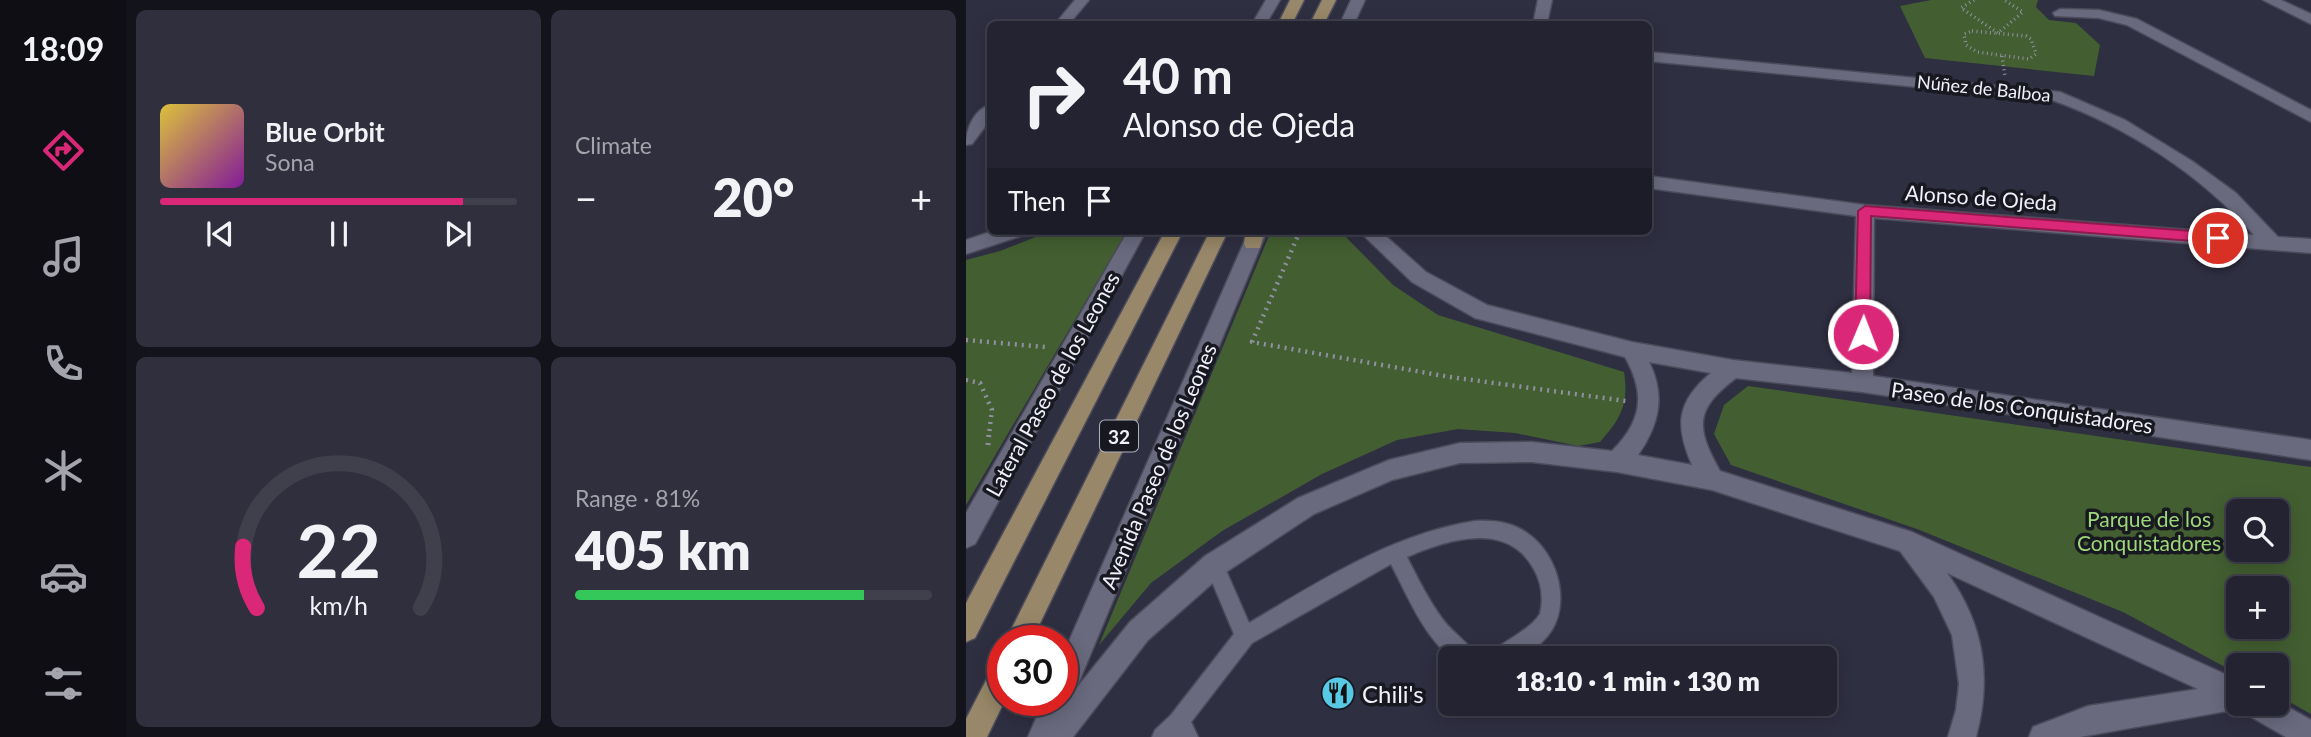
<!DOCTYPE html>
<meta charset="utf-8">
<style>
body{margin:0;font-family:Lato,sans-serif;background:#2f2f3e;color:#f1f3f6;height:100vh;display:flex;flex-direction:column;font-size:26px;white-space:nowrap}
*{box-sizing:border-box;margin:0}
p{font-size:23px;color:#a3a4ac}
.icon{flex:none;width:38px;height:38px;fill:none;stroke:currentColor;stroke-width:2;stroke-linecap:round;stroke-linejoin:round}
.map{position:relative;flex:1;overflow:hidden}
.panel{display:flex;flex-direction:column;gap:10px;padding:10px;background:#13131c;width:840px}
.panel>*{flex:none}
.hud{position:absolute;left:21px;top:21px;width:665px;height:214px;border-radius:10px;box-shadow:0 4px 18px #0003,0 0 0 2px #40404d;background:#232332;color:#f1f3f6;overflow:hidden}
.controls{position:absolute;left:1260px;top:499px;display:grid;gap:14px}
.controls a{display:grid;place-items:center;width:63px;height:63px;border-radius:10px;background:#232332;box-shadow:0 4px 18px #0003,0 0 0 2px #40404d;font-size:35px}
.speed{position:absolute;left:21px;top:625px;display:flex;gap:14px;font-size:35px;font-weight:700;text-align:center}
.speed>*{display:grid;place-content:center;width:91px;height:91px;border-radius:50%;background:#232332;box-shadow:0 4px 18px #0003,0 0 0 2px #40404d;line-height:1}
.speed .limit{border:10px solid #d22;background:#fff;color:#111}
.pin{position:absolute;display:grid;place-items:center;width:60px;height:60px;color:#fff;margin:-30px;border:4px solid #fff;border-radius:50%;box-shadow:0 2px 7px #0007}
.me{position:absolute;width:77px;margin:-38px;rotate:1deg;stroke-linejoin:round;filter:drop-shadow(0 0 5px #0008)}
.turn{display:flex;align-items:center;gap:24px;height:147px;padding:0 21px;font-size:32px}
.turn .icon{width:91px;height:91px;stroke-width:2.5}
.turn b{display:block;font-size:49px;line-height:60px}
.then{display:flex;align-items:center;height:66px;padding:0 21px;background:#0003;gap:14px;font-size:26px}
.big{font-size:52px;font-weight:800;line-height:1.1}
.panel .widget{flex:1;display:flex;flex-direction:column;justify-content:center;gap:10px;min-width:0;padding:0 24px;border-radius:10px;background:#2f2f3e}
.panel .dial{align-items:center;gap:0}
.dial svg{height:182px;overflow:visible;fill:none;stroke:#40404d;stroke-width:7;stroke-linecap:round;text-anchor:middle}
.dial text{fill:#f1f3f6;stroke:none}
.song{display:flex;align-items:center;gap:21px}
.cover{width:84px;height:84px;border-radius:10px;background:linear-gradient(135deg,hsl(50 70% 55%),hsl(290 70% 35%))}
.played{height:7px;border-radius:4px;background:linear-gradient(90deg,#db2777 85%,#40404d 85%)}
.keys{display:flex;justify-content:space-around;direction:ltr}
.heat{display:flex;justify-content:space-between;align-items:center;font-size:38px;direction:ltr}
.charge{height:10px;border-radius:5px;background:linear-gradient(90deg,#34c759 81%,#40404d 0)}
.panel .tiles{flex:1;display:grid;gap:10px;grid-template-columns:repeat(2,1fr)}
.trip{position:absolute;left:472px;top:646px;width:399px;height:70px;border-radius:10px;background:#232332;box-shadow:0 4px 18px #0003,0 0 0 2px #40404d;font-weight:800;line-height:70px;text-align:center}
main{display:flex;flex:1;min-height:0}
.tabs{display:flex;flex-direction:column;width:126px;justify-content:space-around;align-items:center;background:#0e0e14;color:#a3a4ac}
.tabs .icon{width:49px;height:49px}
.tabs .selected{color:#db2777}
.tabs b{font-size:32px;color:#f1f3f6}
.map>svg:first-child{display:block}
</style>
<main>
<nav class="tabs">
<b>18:09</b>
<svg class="icon selected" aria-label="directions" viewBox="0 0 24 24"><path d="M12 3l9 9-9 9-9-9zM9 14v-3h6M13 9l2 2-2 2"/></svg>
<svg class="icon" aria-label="music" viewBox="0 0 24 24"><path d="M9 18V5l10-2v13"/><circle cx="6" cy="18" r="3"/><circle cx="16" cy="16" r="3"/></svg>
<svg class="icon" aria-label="phone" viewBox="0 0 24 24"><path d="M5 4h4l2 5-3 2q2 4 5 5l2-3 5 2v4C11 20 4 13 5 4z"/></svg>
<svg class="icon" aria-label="climate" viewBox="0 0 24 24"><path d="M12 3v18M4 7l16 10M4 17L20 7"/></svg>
<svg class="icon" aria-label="car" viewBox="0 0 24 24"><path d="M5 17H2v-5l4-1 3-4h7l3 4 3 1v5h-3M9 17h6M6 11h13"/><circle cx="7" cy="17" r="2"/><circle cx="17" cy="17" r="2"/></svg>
<svg class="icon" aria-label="filters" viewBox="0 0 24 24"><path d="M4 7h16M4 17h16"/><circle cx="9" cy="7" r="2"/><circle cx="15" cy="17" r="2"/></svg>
</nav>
<section class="panel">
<div class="tiles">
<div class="widget">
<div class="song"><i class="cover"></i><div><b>Blue Orbit</b><p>Sona</p></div></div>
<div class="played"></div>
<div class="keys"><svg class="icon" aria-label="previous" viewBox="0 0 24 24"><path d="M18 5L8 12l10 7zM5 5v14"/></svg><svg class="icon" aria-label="pause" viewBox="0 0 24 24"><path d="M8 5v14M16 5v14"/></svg><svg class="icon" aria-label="next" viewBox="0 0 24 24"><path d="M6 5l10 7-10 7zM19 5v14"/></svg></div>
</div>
<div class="widget"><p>Climate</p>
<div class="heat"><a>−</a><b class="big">20°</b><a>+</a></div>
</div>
<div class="widget dial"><svg viewBox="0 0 100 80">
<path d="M14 69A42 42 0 1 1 86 69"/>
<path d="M14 69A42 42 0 0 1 8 42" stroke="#db2777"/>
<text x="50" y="56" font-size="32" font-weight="700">22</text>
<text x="50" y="72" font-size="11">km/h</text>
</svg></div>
<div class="widget"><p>Range · 81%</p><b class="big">405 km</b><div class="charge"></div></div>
</div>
</section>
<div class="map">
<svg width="1345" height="737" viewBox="0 0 1345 737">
<rect width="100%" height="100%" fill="#2f2f42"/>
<!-- green -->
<path fill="#435f31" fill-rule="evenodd" d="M965 0H1072L1070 7 1083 20 1110 23 1134 45 1128 76 959 58 934 6Z
M85 231H161L0 505V260L34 251Z
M305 231H374L427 285 472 315 658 372C663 404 655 418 634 442L612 446 549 433 492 429 431 440 356 474 256 531 185 583 133 645Z
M782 386 1345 467V714L1311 695V665H1272V674L1157 612 951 529 765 465 748 434 758 405ZM1272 511H1311V550H1272ZM1272 588H1311V626H1272Z"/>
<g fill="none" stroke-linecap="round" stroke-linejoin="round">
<defs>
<path id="lane" d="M509 521C527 520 546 522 561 533 595 556 608 613 576 642 570 648 561 656 554 658 544 661 531 658 521 658 526 646 561 634 574 614 578 597 575 580 566 566 539 521 480 540 441 557 452 579 463 601 478 621 487 633 505 644 511 658H485C457 634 442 597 425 564L286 643 225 722 232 737H186L189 730 205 715 268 634 239 565 241 559 248 556 255 559 283 623C354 581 426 534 509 521Z"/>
<path id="street" d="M109 0H123L103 24H89Z
M572 0H586L581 24H567Z
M1297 0H1315L1345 14V24Z
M1094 9 1133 10 1171 19 1345 110V122L1161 25 1133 18 1089 16 1087 13Z
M682 52 1094 92 1159 120 1226 161 1270 193 1312 237 1345 239V253L908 218 907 376 1345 440V460L896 392 770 378C729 409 729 427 754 471L946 532 1272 680V704H1311V701L1345 720V737H1320L1280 714 1278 708 1114 737H1063L1067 727 1122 706 1232 689 981 573C1018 624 1026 677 1010 737H982L990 710 993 684 986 635 968 597 934 551 746 490 651 472 566 462 494 463 426 480 348 514 257 574 182 640 107 737H75L79 727 164 622 239 556 332 498 423 460 494 443 566 442 646 451C676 421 680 394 659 357L509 318 446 282 393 231H414L460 272 521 305 666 342 767 360 886 373 890 216 682 188V176L899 205 1288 235C1235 175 1162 127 1086 100L682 61ZM683 362 745 373C710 402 709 426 726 465L672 455C693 425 700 396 683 362Z
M24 105V120L6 144 0 145C0 130 7 110 24 105Z
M27 231H57L55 236 0 254V240Z"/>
<path id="secondary" d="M300 0H314L300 24H286Z
M385 0H399L388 24H374Z
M162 231H180L9 544 0 548V513Z
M283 231H301L90 737H62L78 700H96V657Z"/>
<path id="primary" d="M324 0H338L326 24H312Z
M356 0H370L358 24H344Z
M199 231H217L9 638 0 642V603Z
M244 231H262L66 640H40Z
M280 231H298L294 248H280L278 243Z
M37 661 39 700 21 737H0V719L28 665Z"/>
</defs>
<!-- lane casing -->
<use href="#lane" stroke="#4c4b5b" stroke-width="3"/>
<!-- street casing -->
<use href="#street" stroke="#4c4b5b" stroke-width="3"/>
<!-- secondary casing -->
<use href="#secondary" stroke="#4c4b5b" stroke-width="3"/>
<!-- primary casing -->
<use href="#primary" stroke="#4c4b5b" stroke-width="3"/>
<!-- path-far2 -->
<path stroke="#9091a0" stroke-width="3.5" stroke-dasharray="1 3.5" stroke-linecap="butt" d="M1008 0 995 8 1032 33 1057 12 1038 0
M1006 31 1060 36 1065 39 1070 54 1063 59 1011 52 1000 45 998 34Z
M1036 56 1039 76"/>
<!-- path-far1 -->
<path stroke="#9091a0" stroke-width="4.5" stroke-dasharray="2 5" stroke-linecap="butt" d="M334 231 286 342 484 377 660 401
M0 340 79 347
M0 380 14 383 26 410 23 434"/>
<!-- path -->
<path stroke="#9091a0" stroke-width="5" stroke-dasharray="2 6" stroke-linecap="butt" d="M22 445 23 432"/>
<!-- lane -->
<use href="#lane" fill="#6a6a7f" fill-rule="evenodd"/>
<!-- street -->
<use href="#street" fill="#6a6a7f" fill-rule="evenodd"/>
<!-- secondary -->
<use href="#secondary" fill="#6a6a7f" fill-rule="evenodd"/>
<!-- primary -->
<use href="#primary" fill="#988768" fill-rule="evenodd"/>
<!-- path-bridge -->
<path stroke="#9091a0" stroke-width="4.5" stroke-dasharray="2 5" stroke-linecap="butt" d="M271 231H317"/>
</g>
<!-- route -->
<path fill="#db2777" stroke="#8e194d" stroke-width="2" d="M899 206 1252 233 1259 238 1252 243 905 216 904 334 897 340 889 334 892 211Z"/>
<!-- icons -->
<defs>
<symbol id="restaurant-disc" viewBox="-11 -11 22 22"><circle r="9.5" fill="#58c9e4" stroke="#181821"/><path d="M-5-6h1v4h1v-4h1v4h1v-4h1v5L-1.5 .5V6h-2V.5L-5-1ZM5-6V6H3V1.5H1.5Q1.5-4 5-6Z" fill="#111"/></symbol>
</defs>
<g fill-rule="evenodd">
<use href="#restaurant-disc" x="353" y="674" width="38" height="38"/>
</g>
<g text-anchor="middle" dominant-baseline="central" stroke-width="7" stroke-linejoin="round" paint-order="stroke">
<!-- far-street labels -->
<g font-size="18" fill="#f0f1fd" stroke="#181821">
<text transform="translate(1018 88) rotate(6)">Núñez de Balboa</text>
</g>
<!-- shield labels -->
<rect fill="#181821" stroke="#afb0bb" stroke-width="2" x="134" y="420.5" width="38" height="31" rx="5"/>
<g font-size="19" font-weight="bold" fill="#f0f1fd">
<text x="153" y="436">32</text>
</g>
<!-- street labels -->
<g font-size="21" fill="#f0f1fd" stroke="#181821">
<text transform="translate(1015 197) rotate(4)">Alonso de Ojeda</text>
<text transform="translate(86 384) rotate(-61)">Lateral Paseo de los Leones</text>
<text transform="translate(1056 407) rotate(8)">Paseo de los Conquistadores</text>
<text transform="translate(192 466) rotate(-67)">Avenida Paseo de los Leones</text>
</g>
<!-- park labels -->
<g font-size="21" fill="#9ed77a" stroke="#181821">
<text x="1183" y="518">Parque de los<tspan x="1183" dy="24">Conquistadores</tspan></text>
</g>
<!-- near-poi labels -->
<g font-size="24" fill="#f0f1fd" stroke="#181821" text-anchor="start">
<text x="396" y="693">Chili's</text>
</g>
</g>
</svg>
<div class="controls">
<a><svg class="icon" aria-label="search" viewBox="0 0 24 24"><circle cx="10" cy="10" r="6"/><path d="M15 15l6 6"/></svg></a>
<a>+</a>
<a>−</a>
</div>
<div class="speed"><div class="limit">30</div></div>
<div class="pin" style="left:1252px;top:238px;background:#d93025"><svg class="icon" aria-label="arrive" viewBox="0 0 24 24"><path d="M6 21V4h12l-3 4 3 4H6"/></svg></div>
<svg class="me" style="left:897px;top:334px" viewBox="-20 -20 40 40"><circle r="17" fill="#db2777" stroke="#fff" stroke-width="3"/><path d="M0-11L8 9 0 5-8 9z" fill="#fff"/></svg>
<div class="trip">18:10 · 1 min · 130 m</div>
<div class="hud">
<div class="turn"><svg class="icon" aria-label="right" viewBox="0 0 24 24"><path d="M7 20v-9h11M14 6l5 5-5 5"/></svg><div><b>40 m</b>Alonso de Ojeda</div></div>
<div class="then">Then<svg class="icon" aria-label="arrive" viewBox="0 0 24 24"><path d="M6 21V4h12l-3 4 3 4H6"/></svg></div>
</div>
</div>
</main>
